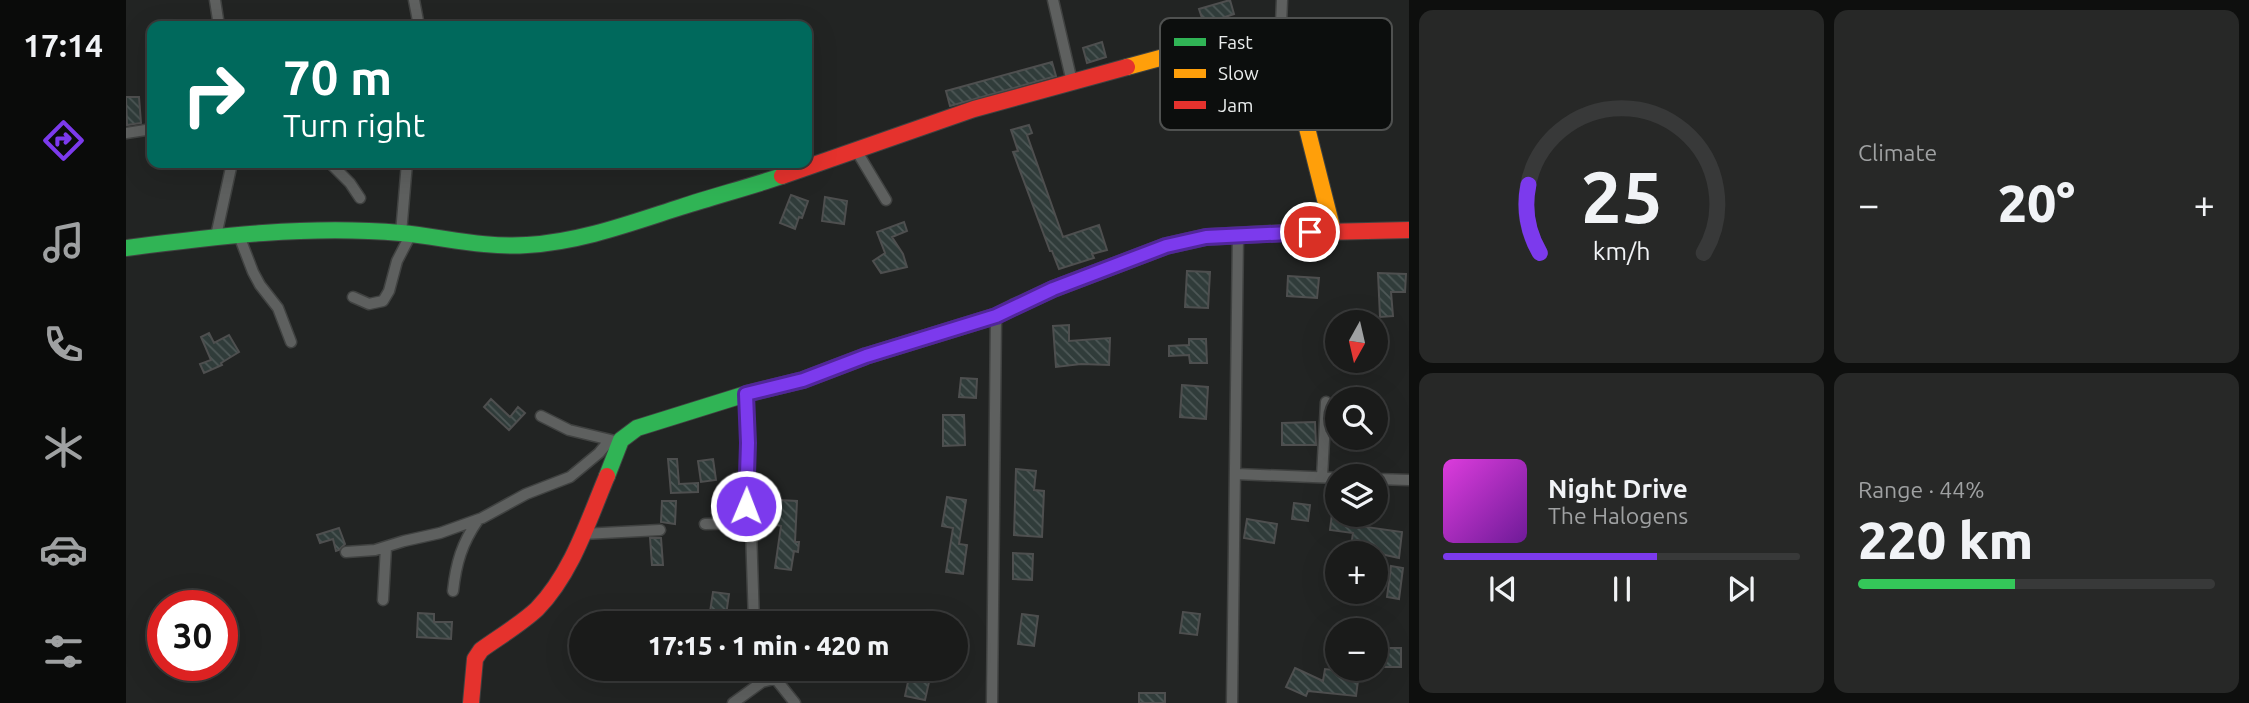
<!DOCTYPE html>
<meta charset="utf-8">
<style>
body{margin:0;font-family:Ubuntu,sans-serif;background:#272827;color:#f1f3f6;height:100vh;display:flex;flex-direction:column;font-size:26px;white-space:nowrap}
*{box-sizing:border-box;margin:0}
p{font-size:23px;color:#9fa1a2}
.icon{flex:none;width:38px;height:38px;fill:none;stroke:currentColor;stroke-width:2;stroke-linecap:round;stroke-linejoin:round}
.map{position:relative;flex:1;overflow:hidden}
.panel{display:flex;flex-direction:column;gap:10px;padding:10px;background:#0e0f0e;width:840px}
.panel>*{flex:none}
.top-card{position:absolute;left:21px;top:21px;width:665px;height:147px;border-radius:14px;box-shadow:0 7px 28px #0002,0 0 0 2px #383939;background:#00695c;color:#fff;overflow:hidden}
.needle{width:46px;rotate:188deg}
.fabs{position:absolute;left:1199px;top:310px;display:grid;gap:14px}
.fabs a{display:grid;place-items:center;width:63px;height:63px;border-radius:50%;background:#1a1b1a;box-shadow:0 7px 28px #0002,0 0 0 2px #383939;font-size:35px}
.speed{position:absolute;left:21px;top:590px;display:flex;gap:14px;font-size:35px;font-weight:700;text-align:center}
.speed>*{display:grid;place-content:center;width:91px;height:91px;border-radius:50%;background:#1a1b1a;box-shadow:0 7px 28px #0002,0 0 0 2px #383939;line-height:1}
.speed .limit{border:10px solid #d22;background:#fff;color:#111}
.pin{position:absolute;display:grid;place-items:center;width:60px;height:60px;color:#fff;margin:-30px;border:4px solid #fff;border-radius:50%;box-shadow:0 2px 7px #0007}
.me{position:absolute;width:77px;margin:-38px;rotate:1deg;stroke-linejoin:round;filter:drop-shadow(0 0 5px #0008)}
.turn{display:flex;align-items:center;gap:24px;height:147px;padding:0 21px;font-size:32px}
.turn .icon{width:91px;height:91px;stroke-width:2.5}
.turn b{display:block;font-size:49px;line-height:60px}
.big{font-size:52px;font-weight:800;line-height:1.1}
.panel .tile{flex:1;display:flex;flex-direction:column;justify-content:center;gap:10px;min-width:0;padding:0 24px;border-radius:14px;background:#272827}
.panel .dial{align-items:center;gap:0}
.dial svg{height:182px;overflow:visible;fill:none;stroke:#383939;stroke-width:7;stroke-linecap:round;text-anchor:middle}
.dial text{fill:#f1f3f6;stroke:none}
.song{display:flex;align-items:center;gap:21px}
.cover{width:84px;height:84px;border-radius:10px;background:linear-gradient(135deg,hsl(300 70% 55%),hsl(280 70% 35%))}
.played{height:7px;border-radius:4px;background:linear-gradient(90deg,#7c3aed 60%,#383939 60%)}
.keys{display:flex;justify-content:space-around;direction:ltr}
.heat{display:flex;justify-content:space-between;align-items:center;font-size:38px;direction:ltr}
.charge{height:10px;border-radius:5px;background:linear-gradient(90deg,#34c759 44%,#383939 0)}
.panel .tiles{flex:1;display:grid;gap:10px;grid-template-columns:repeat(2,1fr)}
.trip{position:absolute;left:443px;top:611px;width:399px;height:70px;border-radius:35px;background:#1a1b1a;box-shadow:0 7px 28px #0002,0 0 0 2px #383939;font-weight:800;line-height:70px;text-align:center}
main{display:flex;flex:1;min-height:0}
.tab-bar{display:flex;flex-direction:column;width:126px;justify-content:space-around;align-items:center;background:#0a0b0a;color:#9fa1a2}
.tab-bar .icon{width:49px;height:49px}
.tab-bar .on{color:#7c3aed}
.tab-bar b{font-size:32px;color:#f1f3f6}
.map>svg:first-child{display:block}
</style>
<main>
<nav class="tab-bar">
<b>17:14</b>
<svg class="icon on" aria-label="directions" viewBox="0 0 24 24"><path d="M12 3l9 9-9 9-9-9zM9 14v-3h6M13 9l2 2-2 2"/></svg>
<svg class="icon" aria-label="music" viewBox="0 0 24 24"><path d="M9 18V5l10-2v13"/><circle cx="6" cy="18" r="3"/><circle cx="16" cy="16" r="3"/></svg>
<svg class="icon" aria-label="phone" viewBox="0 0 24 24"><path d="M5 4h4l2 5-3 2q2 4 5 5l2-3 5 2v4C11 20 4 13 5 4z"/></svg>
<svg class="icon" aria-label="climate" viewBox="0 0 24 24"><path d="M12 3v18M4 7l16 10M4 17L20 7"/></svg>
<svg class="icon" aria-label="car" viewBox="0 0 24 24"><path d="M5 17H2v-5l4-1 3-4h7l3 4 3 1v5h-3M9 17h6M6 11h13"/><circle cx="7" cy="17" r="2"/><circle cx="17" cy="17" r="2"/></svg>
<svg class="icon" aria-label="filters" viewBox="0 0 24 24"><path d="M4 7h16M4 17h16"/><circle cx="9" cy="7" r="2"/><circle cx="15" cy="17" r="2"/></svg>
</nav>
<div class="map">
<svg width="1283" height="703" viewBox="0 0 1283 703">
<defs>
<pattern id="building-back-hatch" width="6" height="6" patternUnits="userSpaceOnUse" patternTransform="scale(1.75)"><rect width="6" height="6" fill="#303c3a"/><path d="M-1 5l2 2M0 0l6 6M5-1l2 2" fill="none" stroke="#4e5857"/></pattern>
</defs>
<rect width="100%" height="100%" fill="#222423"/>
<!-- building -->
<path fill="url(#building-back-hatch)" stroke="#4e4f4f" stroke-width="2" d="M1104 0 1108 14 1078 24 1073 9Z
M976 42 980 57 961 63 957 48Z
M926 62 930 76 824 106 820 91Z
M0 97H13L15 123 1 125Z
M903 125 906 133 901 135 937 237 973 225 981 250 966 254 968 258 933 269 926 251H924L887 152 892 151 885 130Z
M665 195 682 201 676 218 673 217 669 229 654 223Z
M699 197 721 201 718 224 696 221Z
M778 222 781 231 766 237 777 254 781 267 755 273 747 261 759 253 751 232Z
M1061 271 1084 272 1082 308 1059 307Z
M1252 273 1280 274 1279 292H1265L1267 316 1254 317Z
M1162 276 1193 278 1191 298 1161 296Z
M943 325V341L984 338 983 365 955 364 930 367 927 326Z
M83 333 88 343 103 335 113 352 95 363 96 365 78 373 74 364 85 360 75 337Z
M1063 339H1080L1081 363H1064L1063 355 1043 356V346L1063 345Z
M835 378 851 379 850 398 833 397Z
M1056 385 1082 387 1080 419 1054 417Z
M365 399 384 417 392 407 399 413 383 430 358 407Z
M817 415H838L839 445 817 446Z
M1189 422 1190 445H1156V423Z
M542 459H551L553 484 572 483V492L545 493Z
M587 459 590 480 575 482 572 461Z
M890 469 910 471 908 490 918 491 916 537 888 535Z
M821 497 840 500 833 544 841 545 837 574 820 572 827 528 816 526Z
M653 500 671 501 669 542H673L672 552 668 551 665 570 649 568 655 526 651 525Z
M536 501H550L549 524 535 522Z
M1168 503 1184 505 1182 521 1166 519Z
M1206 514H1235L1233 526 1276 532 1273 558 1250 553H1224L1227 533 1204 530Z
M1121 519 1151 524 1148 543 1118 538Z
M213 528 219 544 213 550 210 551 207 539 194 543 191 535Z
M524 538H535L537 565H526Z
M887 553 907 554 906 580 887 579Z
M1265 566 1277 568 1273 599 1261 597Z
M587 592 603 594 600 615 584 612Z
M1057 612 1074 614 1071 635 1054 633Z
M292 613 308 614V622H326L325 639 291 637Z
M896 614 912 616 908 646 892 644Z
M1250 648H1275V667H1250Z
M785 668 805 673 799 700 779 696Z
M1169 668 1197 681 1199 669 1233 673 1230 696 1182 691 1180 696 1160 687Z
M1013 693H1039V703H1013Z"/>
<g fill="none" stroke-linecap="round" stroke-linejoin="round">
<defs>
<path id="street" d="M89 0 93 26
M288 0 293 26
M927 0 946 82
M1155 25 1156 0
M0 133 26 129
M730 150 760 200
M204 163 224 183 234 198
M112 233 127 272 134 285 152 308 165 342
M275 233 281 163
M90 236 106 163
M227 297 243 304 257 301 263 291 271 261 285 234
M620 394 622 443 620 507 625 529 628 623
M415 416 443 430 489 441
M1110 474 1211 478
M1196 477 1200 402
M1250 479 1283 480
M579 524 622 523
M457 534 534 530
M220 552 249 550 278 541 314 533 356 518 400 494 444 477 473 453 483 441
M327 591C330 563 336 543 352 520
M257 600 260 547
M572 618 599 623
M641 668 669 703
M607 703 636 682 648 679
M866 703 870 316
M1106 703 1112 234"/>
<path id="fast" d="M0 248C92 236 182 225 275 233 317 237 358 248 401 245 454 242 505 223 555 207 589 196 623 187 656 176
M481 476 495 440 511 428 620 394 677 380 740 356 870 316 888 307"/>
<path id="slow" d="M1001 67 1155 25 1207 231
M888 307 927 289 1040 246 1080 237 1157 233"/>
<path id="jam" d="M656 176 848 109 1001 67
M1157 233 1283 230
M345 703 349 659 355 650C373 637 395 624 411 609 446 573 462 521 481 476"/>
</defs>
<!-- street casing -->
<use href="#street" stroke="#404241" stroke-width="13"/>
<!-- fast casing -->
<use href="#fast" stroke="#404241" stroke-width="18"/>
<!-- slow casing -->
<use href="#slow" stroke="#404241" stroke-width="18"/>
<!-- jam casing -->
<use href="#jam" stroke="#404241" stroke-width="18"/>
<!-- street -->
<use href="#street" stroke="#5e605f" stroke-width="10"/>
<!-- fast -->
<use href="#fast" stroke="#30b455" stroke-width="16"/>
<!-- slow -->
<use href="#slow" stroke="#ff9f0a" stroke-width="16"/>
<!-- jam -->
<use href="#jam" stroke="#e5322d" stroke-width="16"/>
</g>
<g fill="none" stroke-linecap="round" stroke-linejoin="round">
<defs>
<path id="route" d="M620 506 622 443 620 394 677 380 740 356 870 316 927 289 1040 246 1080 237 1184 232"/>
</defs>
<!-- route casing -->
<use href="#route" stroke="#51269a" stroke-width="18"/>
<!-- route -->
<use href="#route" stroke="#7c3aed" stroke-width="12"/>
</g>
<!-- legend -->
<rect x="1034" y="18" width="232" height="112" rx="10" fill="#0c0e0d" stroke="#4f5150" stroke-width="2"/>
<rect x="1048" y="38" width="32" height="8" fill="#30b455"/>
<rect x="1048" y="69" width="32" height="9" fill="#ff9f0a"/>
<rect x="1048" y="101" width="32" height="8" fill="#e5322d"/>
<g font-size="19" fill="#eaeded">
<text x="1092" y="49">Fast</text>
<text x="1092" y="80">Slow</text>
<text x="1092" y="112">Jam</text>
</g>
</svg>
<div class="fabs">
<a><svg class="needle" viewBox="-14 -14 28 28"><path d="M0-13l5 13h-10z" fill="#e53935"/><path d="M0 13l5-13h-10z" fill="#9fa1a2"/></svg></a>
<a><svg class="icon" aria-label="search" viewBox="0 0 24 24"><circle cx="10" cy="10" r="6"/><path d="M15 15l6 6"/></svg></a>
<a><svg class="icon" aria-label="layers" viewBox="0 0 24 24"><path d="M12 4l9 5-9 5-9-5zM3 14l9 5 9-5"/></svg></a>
<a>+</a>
<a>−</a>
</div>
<div class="speed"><div class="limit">30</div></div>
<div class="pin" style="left:1184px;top:232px;background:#d93025"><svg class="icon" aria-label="arrive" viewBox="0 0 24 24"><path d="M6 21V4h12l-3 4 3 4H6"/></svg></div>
<svg class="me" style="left:620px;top:506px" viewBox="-20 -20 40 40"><circle r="17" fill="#7c3aed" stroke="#fff" stroke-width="3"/><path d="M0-11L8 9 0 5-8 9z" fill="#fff"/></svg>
<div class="trip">17:15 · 1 min · 420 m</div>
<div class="top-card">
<div class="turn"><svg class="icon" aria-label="right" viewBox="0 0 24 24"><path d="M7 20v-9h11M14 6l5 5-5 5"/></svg><div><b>70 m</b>Turn right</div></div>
</div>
</div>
<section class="panel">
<div class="tiles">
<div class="tile dial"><svg viewBox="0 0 100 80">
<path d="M14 69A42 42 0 1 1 86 69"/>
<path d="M14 69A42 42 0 0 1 9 39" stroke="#7c3aed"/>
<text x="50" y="56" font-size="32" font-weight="700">25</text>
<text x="50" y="72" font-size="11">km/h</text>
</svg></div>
<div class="tile"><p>Climate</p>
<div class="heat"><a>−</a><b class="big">20°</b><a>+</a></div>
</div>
<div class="tile">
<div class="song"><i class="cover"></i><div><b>Night Drive</b><p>The Halogens</p></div></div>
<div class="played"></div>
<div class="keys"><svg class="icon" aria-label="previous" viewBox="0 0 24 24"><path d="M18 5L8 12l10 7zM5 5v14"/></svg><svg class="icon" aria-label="pause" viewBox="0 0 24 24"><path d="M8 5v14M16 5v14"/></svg><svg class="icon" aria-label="next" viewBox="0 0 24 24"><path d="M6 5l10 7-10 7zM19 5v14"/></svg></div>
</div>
<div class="tile"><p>Range · 44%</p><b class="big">220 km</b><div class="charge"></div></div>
</div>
</section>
</main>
